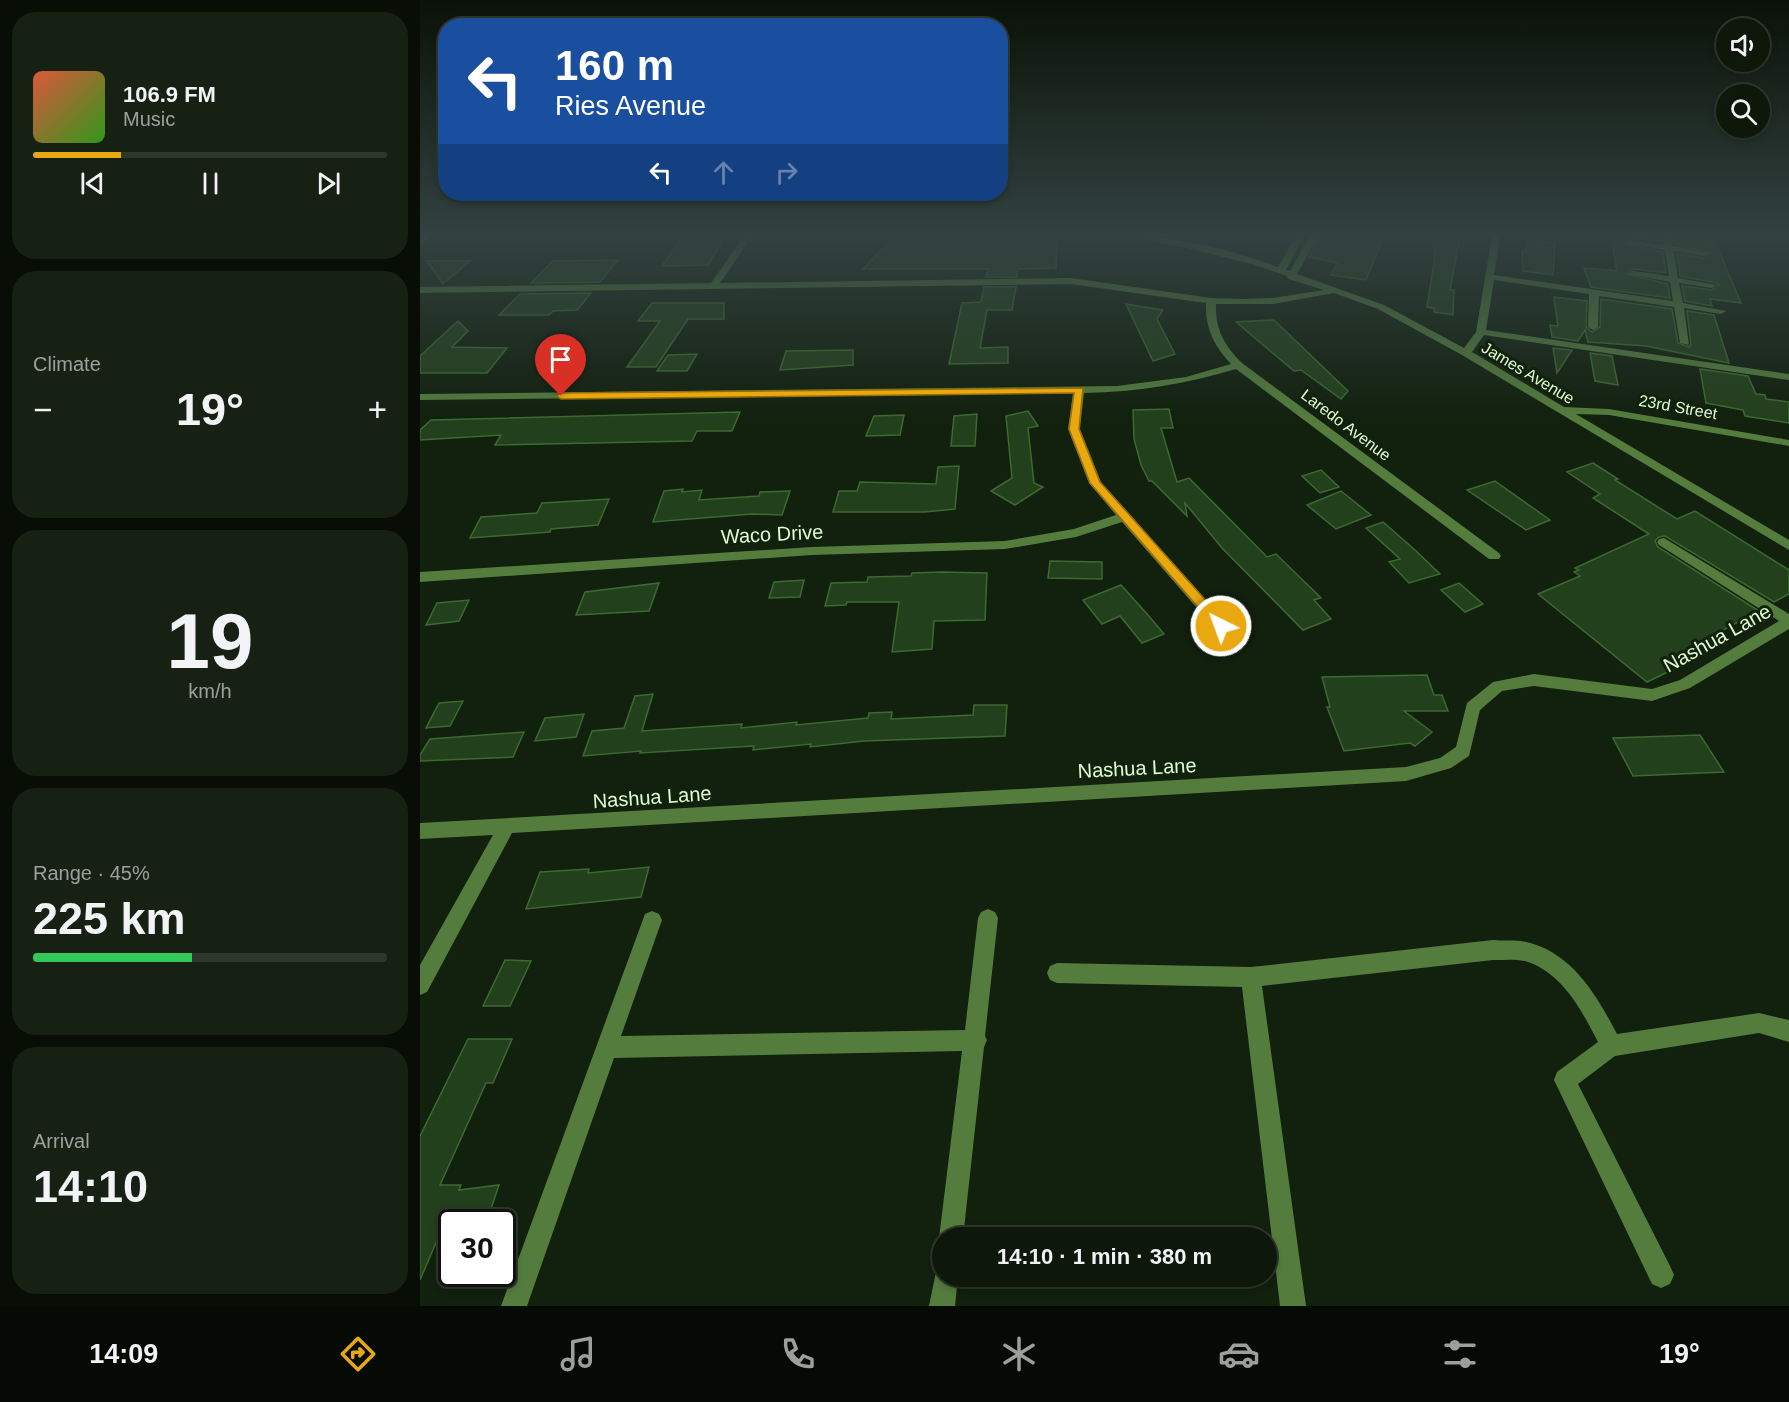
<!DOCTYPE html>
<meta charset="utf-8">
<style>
body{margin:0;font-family:Arial,sans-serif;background:#172113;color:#f1f3f6;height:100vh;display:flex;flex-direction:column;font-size:22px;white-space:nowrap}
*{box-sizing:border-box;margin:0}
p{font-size:20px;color:#9ba09c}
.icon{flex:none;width:33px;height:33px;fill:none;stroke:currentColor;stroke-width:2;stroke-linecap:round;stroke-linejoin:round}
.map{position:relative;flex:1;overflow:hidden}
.panel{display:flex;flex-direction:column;gap:12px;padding:12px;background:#080d06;width:420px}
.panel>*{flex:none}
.guide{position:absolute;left:18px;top:18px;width:570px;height:183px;border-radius:24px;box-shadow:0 3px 9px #0003,0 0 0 2px #2e372b;background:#1a4fa0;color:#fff;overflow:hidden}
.buttons{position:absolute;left:1296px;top:18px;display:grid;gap:12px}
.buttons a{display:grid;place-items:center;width:54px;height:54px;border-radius:50%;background:#0e180a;box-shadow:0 3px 9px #0003,0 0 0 2px #2e372b;font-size:30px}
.speed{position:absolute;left:18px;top:1209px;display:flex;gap:12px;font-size:30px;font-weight:700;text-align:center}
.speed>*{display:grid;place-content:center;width:78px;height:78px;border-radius:50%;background:#0e180a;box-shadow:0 3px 9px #0003,0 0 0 2px #2e372b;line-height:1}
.speed .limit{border:3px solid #111;border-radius:9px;background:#fff;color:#111}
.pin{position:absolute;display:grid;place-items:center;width:51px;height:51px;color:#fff;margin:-62px -26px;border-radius:50% 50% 50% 0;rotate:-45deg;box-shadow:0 0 6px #0007}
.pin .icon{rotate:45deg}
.me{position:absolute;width:66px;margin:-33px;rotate:318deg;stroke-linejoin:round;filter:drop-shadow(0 0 4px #0008)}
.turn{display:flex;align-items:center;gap:21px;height:126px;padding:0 18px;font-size:27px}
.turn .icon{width:78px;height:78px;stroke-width:2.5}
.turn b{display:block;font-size:42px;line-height:51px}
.lanes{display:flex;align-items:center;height:57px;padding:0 18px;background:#0003;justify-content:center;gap:30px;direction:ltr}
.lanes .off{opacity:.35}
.big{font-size:45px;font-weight:800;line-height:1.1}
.panel .widget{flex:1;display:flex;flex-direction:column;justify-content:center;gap:9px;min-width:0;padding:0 21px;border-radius:24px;background:#172113}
.panel .dial{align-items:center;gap:0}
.dial b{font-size:78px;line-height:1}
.song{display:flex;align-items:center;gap:18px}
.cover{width:72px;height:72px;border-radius:9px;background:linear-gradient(135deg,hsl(10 70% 55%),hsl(110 70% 35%))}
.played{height:6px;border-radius:3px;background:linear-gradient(90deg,#e9a810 25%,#2e372b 25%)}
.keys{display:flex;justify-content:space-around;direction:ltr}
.heat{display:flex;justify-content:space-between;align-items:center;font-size:33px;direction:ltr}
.charge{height:9px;border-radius:4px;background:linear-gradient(90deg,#34c759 45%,#2e372b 0)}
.trip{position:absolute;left:512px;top:1227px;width:345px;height:60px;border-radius:30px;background:#0e180a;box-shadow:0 3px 9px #0003,0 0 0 2px #2e372b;font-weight:800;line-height:60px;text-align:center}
.tab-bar{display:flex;height:96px;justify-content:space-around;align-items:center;background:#060a04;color:#9ba09c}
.tab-bar .icon{width:42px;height:42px}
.tab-bar .selected{color:#e9a810}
.tab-bar b{font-size:27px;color:#f1f3f6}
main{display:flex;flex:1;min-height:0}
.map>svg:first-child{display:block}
</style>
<main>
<section class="panel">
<div class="widget">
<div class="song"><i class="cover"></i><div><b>106.9 FM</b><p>Music</p></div></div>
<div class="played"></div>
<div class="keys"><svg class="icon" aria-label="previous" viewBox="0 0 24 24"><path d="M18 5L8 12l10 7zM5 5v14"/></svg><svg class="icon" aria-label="pause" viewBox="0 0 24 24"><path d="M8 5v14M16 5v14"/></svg><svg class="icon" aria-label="next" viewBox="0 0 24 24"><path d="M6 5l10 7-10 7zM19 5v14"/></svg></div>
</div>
<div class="widget"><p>Climate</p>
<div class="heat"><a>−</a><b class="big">19°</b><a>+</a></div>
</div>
<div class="widget dial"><b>19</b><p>km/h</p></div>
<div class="widget"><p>Range · 45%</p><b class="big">225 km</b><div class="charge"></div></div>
<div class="widget"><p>Arrival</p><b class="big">14:10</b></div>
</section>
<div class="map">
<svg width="1369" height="1306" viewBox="0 0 1369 1306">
<rect width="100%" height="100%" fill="#12200e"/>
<!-- building -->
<path fill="#23401c" stroke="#3b6a2f" stroke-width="1.5" d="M263 236H305L288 265 242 266Z
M475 236H609L637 240 636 268 598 269 597 277H566L568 269H443Z
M900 236H964L946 280 911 275 917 263 889 257Z
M1013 236H1040L1030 290H1034L1033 315 1014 312V308L1007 307 1015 257Z
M1191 236H1241V242L1210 238 1204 243 1243 252 1246 273 1213 269 1207 274 1248 284 1250 298 1171 287 1164 268 1197 271Z
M1253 236 1295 242 1321 303 1290 299 1292 306 1265 301 1262 286 1292 290 1299 285 1297 283 1260 276 1257 254 1285 258 1291 253 1255 244Z
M1107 239 1135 243 1133 275 1103 271 1102 251H1106Z
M198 260 180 282 111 283 133 261Z
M7 261H50L23 284Z
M564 287H596L592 310H567L560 348 588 347V363L529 364 542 303 561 302Z
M171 293 157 310 133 311 129 315H79L100 294Z
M1134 297 1167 301 1166 327 1172 332 1180 327 1181 299 1252 309 1258 343 1269 347 1271 345 1267 311 1294 315 1309 363 1226 346 1168 342 1165 330 1158 341 1132 337 1130 325 1138 326Z
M232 303H304V319H268L236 367H207L240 321H218Z
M706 304 743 310 737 319 755 354 733 361Z
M854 320 928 391 921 399 881 370 874 371 816 322Z
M38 321 48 331 32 347 87 348 67 373H0V356Z
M1133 348 1152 350 1137 373Z
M433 350V365L360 370 366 351Z
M1170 353 1192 356 1198 385 1175 381Z
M277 354 267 371H237L248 355Z
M1280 369 1328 376 1336 394 1345 395 1346 399 1369 402V423L1325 416 1323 410 1286 403Z
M749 409 753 428H741L757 482 769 478 847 557 856 554 901 598 894 600 911 619 883 630 802 548 765 503 767 516 732 481H729L721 465 714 439 713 410Z
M608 411 618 426 608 428 614 483 623 487 595 505 571 491 592 478 586 416Z
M320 412 312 431H277L272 441 75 445 81 435 0 440V430L11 420Z
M557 414 555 446H531L534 416Z
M484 415 480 435 446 436 454 416Z
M1173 463 1198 479 1195 480 1257 519 1275 511 1369 570V594L1354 602 1245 536 1239 537 1235 541 1238 547 1339 611 1290 637 1295 640 1253 663 1258 667 1227 682 1118 594 1160 576 1154 572 1159 570 1155 568 1229 534 1173 498 1180 494 1147 472Z
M539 466 535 509 505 512H413L419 491H437L440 482 516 484 518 467Z
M901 470 919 487 900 493 882 476Z
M1075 481 1130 520 1106 530 1047 490Z
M263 489 262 492 282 490 279 500 339 496 340 492 370 491 362 515 332 514 233 522 244 491Z
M921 491 951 515 916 529 887 505Z
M189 499 178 525 131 529 130 532 50 538 61 517 117 513 122 503Z
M963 522 995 550 1020 574 989 583 969 562 980 559 946 528Z
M630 561 682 562V579L628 578Z
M522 572 567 573 565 620 514 621 512 649 472 652 479 602H427L426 605 405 606 411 583 447 582 448 577 491 576 492 573Z
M384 580 380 597 349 598 354 582Z
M239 583 229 611 156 615 165 592Z
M1039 583 1063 604 1045 612 1021 590Z
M701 585 728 615 744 634 722 643 700 616 682 624 663 600Z
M49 600 39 621 6 625 17 603Z
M1007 675 1014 695H1022L1028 711H984L1012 732 995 746 990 743 924 751 907 707H910L902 677Z
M233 694 222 731 322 724 321 728 377 722 376 725 448 718 449 713 472 712 471 719 553 715 554 705H587L585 736 444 741 390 747 391 744 333 750 334 746 220 753 221 751 163 756 172 731 204 728 215 696Z
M43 701 30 726 6 728 19 703Z
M164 714 156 737 115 741 125 718Z
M104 732 93 757 0 761V755L10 739Z
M1280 735 1304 772 1213 776 1193 738Z
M229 867 221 897 106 909 120 872 169 869 168 873Z
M85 960 111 961 90 1006H63Z
M48 1039H92L73 1083H66L20 1185H41L39 1190 79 1185 67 1221 25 1222 0 1280V1136Z"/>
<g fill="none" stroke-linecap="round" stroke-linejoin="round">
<!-- minor -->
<path fill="#537c3d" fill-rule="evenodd" d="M2 236H12L0 245Z
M324 236H332L300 283 651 278 791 298 823 299 853 298 904 290 868 279 867 276 832 264 767 248 707 236C758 236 811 250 858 267L876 236H884L866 270 870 271 890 236H898L877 274 964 305 1044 348 1056 332 1072 236H1080L1074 275 1253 301 1250 282 1209 274 1213 271 1249 276 1245 250 1206 243 1210 240 1244 245 1243 236H1251L1253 246 1289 253 1285 256 1254 251 1258 278 1297 285 1292 288 1259 283 1263 303 1306 311 1301 314 1264 308 1269 345 1260 343 1254 307 1179 296 1178 327 1173 330 1168 327 1169 294 1074 280 1066 330 1369 374V380L1064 335 1052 352 1144 407 1189 409 1369 440V446L1189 415 1156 414 1369 540V550L1042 355 958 309 914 293 853 304H796C795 329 804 345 822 363L1079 553 1081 556 1079 559H1069L816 369C765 384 718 392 664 393L660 429 681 482 806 622 808 626 801 631 796 630 702 522 656 537 585 549 392 555 0 582V572L392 547 585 541 654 529 696 515 669 483 648 429 653 393 0 400V394L697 386 766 377 811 364C794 346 785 328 786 303L651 284 0 293V287L291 283Z
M1244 538 1369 614V629L1270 688 1232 701 1114 686 1082 691 1060 710 1049 756 1031 768 986 781 92 833 7 992 0 995V965L73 835 0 839V823L986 767 1020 758 1036 747 1047 703 1073 682 1114 674 1232 689 1260 680 1359 621 1239 545 1237 542 1239 539Z
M568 909 575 912 578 918 565 1036 567 1040 564 1047 543 1238H522V1246L519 1238 542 1051 194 1058 107 1306H81L225 914 232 911 239 914 242 920 201 1036 545 1030 558 918 561 912Z
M1073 940C1082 941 1092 940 1101 941 1150 949 1176 994 1197 1034L1339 1013 1369 1020V1042L1339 1033 1195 1056 1158 1084 1250 1266 1254 1275 1250 1284 1241 1288 1232 1284 1134 1080 1137 1072 1178 1042C1162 1011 1142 972 1105 961 1095 959 1084 960 1073 960L842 986 886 1306H860L822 987 637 983 630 980 627 973 630 966 637 963 831 967Z
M522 1265V1276H538L535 1306H509L517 1267Z"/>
</g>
<!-- sky -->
<linearGradient id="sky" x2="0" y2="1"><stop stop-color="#0a1208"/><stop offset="0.56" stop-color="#334241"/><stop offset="1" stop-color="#334241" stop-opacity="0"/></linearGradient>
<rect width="1369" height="419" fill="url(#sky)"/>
<!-- route -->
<path fill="#e9a810" stroke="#976d0a" stroke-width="1.5" d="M663 388 659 429 680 482 806 623V629H797L670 483 649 429 654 393 141 399 136 396 141 393Z"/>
<g text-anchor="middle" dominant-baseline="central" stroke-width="6" stroke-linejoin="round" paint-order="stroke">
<!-- far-street labels -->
<g font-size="16" fill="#ddfcd0" stroke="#12200e">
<text transform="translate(1108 373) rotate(31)">James Avenue</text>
<text transform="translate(1258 407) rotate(10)">23rd Street</text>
<text transform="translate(926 425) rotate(37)">Laredo Avenue</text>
</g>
<!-- street labels -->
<g font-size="20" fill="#ddfcd0" stroke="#12200e">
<text transform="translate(352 534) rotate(-3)">Waco Drive</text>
<text transform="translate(1297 638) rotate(-29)">Nashua Lane</text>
<text transform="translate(717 768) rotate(-3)">Nashua Lane</text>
<text transform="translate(232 797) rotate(-4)">Nashua Lane</text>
</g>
</g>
</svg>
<div class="buttons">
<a><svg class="icon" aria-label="sound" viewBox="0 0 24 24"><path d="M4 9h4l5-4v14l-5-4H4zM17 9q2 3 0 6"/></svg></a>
<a><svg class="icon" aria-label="search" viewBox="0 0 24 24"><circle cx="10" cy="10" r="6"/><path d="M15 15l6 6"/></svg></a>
</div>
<div class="speed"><div class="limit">30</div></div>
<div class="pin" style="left:141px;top:396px;background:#d93025"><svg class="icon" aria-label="arrive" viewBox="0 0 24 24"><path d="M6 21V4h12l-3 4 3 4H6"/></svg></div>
<svg class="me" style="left:801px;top:626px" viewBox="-20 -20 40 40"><circle r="17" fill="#e9a810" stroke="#fff" stroke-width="3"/><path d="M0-11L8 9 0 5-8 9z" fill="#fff"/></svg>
<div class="trip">14:10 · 1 min · 380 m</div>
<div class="guide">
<div class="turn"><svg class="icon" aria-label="left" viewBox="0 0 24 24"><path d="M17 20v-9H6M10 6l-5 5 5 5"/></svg><div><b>160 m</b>Ries Avenue</div></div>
<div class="lanes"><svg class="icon" aria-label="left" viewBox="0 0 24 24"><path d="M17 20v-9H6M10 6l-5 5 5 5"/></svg><svg class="icon off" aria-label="ahead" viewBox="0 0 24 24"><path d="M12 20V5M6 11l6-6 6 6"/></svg><svg class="icon off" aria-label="right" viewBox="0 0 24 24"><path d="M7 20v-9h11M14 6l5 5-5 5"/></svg></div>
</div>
</div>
</main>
<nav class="tab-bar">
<b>14:09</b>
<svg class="icon selected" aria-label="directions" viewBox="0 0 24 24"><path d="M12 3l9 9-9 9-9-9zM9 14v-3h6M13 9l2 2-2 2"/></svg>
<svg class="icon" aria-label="music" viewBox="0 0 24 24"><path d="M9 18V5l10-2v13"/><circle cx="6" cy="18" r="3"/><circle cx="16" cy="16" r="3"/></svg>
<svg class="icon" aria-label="phone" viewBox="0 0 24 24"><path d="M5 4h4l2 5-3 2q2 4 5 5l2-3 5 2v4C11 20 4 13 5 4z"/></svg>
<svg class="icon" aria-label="climate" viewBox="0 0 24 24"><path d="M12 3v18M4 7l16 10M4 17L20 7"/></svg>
<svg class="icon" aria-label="car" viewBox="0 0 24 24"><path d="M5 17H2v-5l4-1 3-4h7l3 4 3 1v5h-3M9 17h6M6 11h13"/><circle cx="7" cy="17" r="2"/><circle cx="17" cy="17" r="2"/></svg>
<svg class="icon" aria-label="filters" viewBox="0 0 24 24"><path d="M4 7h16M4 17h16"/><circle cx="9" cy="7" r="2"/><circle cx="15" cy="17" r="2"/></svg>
<b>19°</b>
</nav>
